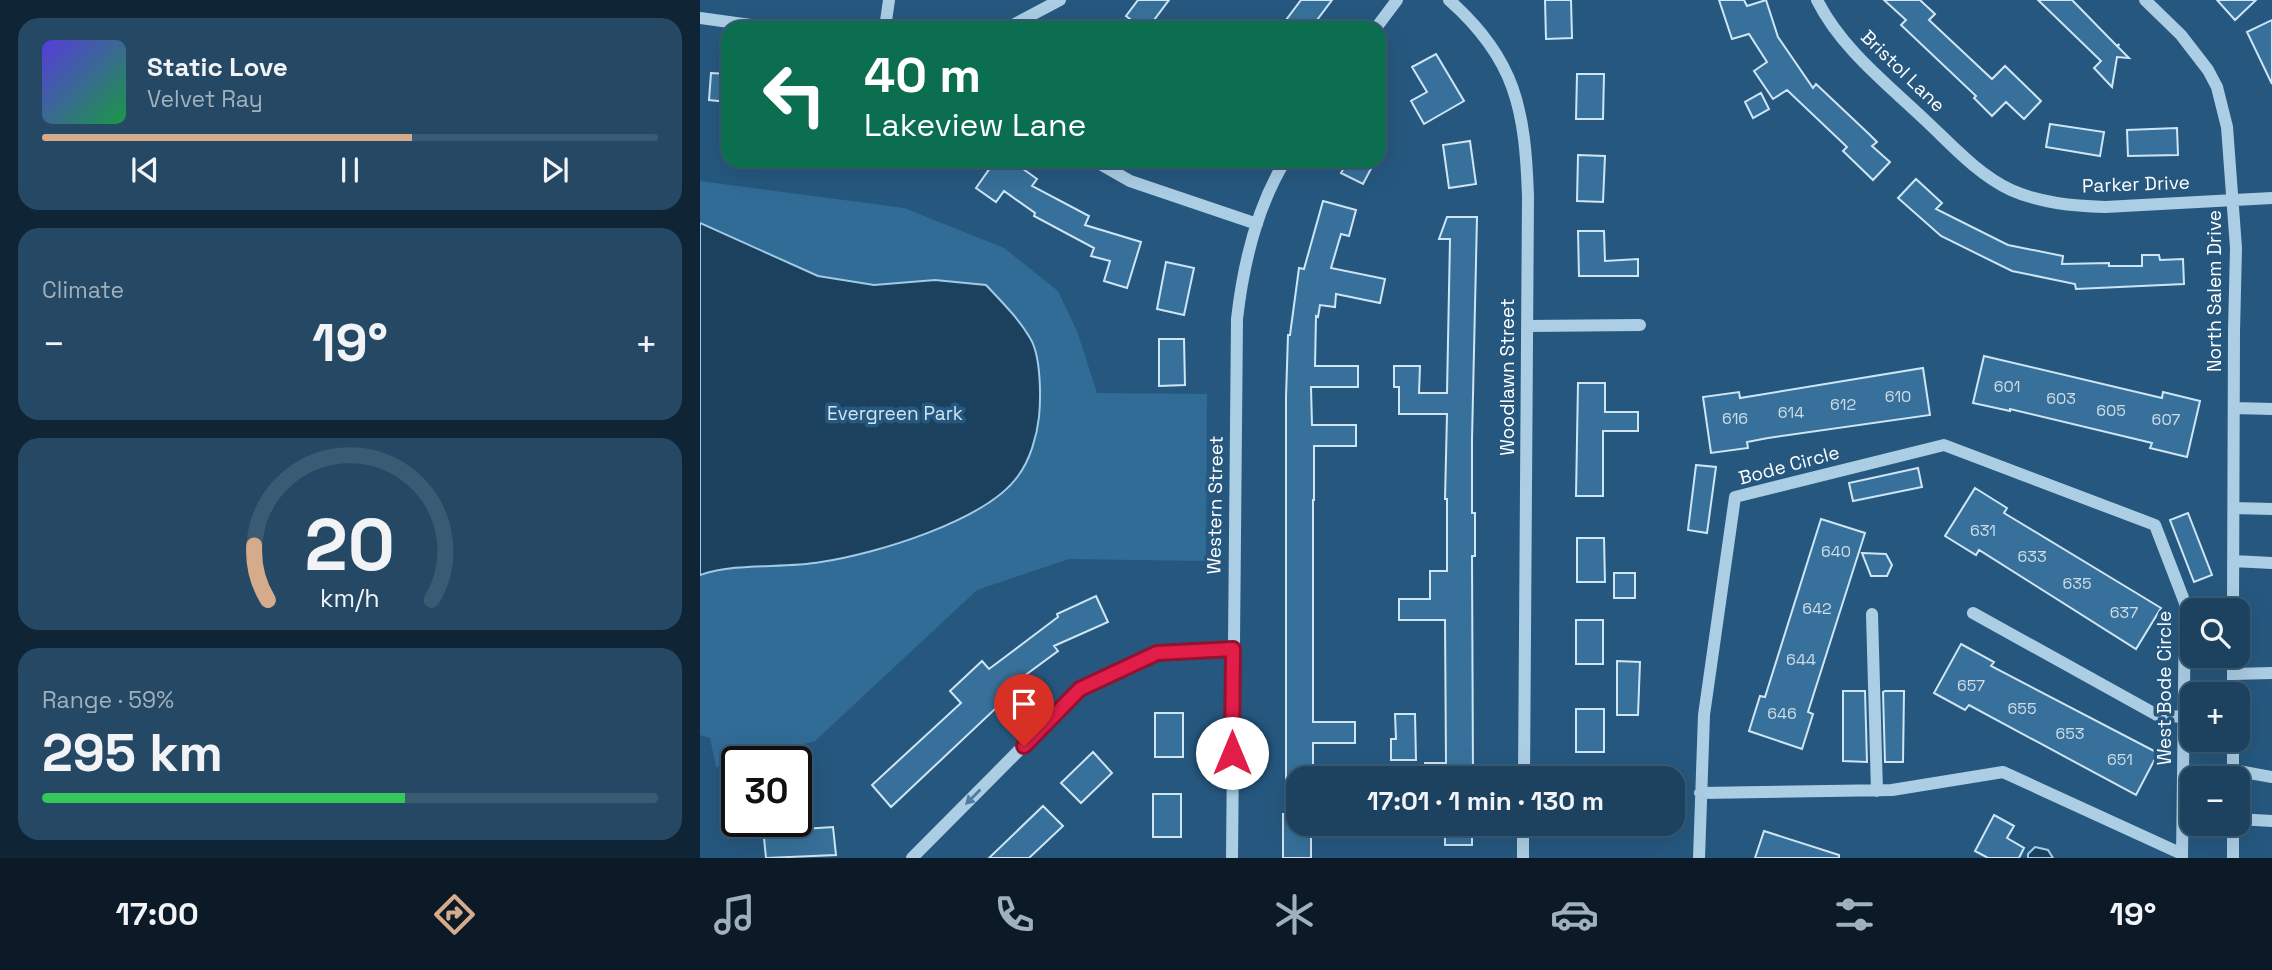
<!DOCTYPE html>
<meta charset="utf-8">
<style>
body{margin:0;font-family:"Space Grotesk",sans-serif;background:#254965;color:#f1f3f6;height:100vh;display:flex;flex-direction:column;font-size:26px;white-space:nowrap}
*{box-sizing:border-box;margin:0}
p{font-size:23px;color:#a0b0bd}
.icon{flex:none;width:38px;height:38px;fill:none;stroke:currentColor;stroke-width:2;stroke-linecap:round;stroke-linejoin:round}
.map{position:relative;flex:1;overflow:hidden}
.sheet{display:flex;flex-direction:column;gap:18px;padding:18px;background:#0f2434;width:700px}
.sheet>*{flex:none}
.guide{position:absolute;left:21px;top:21px;width:665px;height:147px;border-radius:21px;box-shadow:0 7px 28px #0002,0 0 0 2px #3a5b74;background:#0b6e4f;color:#fff;overflow:hidden}
.fabs{position:absolute;left:1480px;top:598px;display:grid;gap:14px}
.fabs a{display:grid;place-items:center;width:70px;height:70px;border-radius:14px;background:#1c425f;box-shadow:0 7px 28px #0002,0 0 0 2px #3a5b74;font-size:35px}
.speed{position:absolute;left:21px;top:746px;display:flex;gap:14px;font-size:35px;font-weight:700;text-align:center}
.speed>*{display:grid;place-content:center;width:91px;height:91px;border-radius:50%;background:#1c425f;box-shadow:0 7px 28px #0002,0 0 0 2px #3a5b74;line-height:1}
.speed .limit{border:4px solid #111;border-radius:10px;background:#fff;color:#111}
.pin{position:absolute;display:grid;place-items:center;width:60px;height:60px;color:#fff;margin:-72px -30px;border-radius:50% 50% 50% 0;rotate:-45deg;box-shadow:0 0 7px #0007}
.pin .icon{rotate:45deg}
.me{position:absolute;width:77px;margin:-38px;rotate:0deg;stroke-linejoin:round;filter:drop-shadow(0 0 5px #0008)}
.turn{display:flex;align-items:center;gap:24px;height:147px;padding:0 28px;font-size:32px}
.turn .icon{width:91px;height:91px;stroke-width:2.5}
.turn b{display:block;font-size:49px;line-height:60px}
.big{font-size:52px;font-weight:700;line-height:1.1}
.sheet .tile{flex:1;display:flex;flex-direction:column;justify-content:center;gap:10px;min-width:0;padding:0 24px;border-radius:21px;background:#254965}
.sheet .dial{align-items:center;gap:0}
.dial svg{height:182px;overflow:visible;fill:none;stroke:#3a5b74;stroke-width:7;stroke-linecap:round;text-anchor:middle}
.dial text{fill:#f1f3f6;stroke:none}
.song{display:flex;align-items:center;gap:21px}
.cover{width:84px;height:84px;border-radius:10px;background:linear-gradient(135deg,hsl(250 70% 55%),hsl(140 70% 35%))}
.played{height:7px;border-radius:4px;background:linear-gradient(90deg,#d6ab8b 60%,#3a5b74 60%)}
.keys{display:flex;justify-content:space-around;direction:ltr}
.heat{display:flex;justify-content:space-between;align-items:center;font-size:38px;direction:ltr}
.charge{height:10px;border-radius:5px;background:linear-gradient(90deg,#34c759 59%,#3a5b74 0)}
.trip{position:absolute;left:586px;top:766px;width:399px;height:70px;border-radius:21px;background:#1c425f;box-shadow:0 7px 28px #0002,0 0 0 2px #3a5b74;font-weight:700;line-height:70px;text-align:center}
.tab-bar{display:flex;height:112px;justify-content:space-around;align-items:center;background:#0b1a26;color:#a0b0bd}
.tab-bar .icon{width:49px;height:49px}
.tab-bar .selected{color:#d6ab8b}
.tab-bar b{font-size:32px;color:#f1f3f6}
main{display:flex;flex:1;min-height:0}
.map>svg:first-child{display:block}
</style>
<main>
<section class="sheet">
<div class="tile">
<div class="song"><i class="cover"></i><div><b>Static Love</b><p>Velvet Ray</p></div></div>
<div class="played"></div>
<div class="keys"><svg class="icon" aria-label="previous" viewBox="0 0 24 24"><path d="M18 5L8 12l10 7zM5 5v14"/></svg><svg class="icon" aria-label="pause" viewBox="0 0 24 24"><path d="M8 5v14M16 5v14"/></svg><svg class="icon" aria-label="next" viewBox="0 0 24 24"><path d="M6 5l10 7-10 7zM19 5v14"/></svg></div>
</div>
<div class="tile"><p>Climate</p>
<div class="heat"><a>−</a><b class="big">19°</b><a>+</a></div>
</div>
<div class="tile dial"><svg viewBox="0 0 100 80">
<path d="M14 69A42 42 0 1 1 86 69"/>
<path d="M14 69A42 42 0 0 1 8 45" stroke="#d6ab8b"/>
<text x="50" y="56" font-size="32" font-weight="700">20</text>
<text x="50" y="72" font-size="11">km/h</text>
</svg></div>
<div class="tile"><p>Range · 59%</p><b class="big">295 km</b><div class="charge"></div></div>
</section>
<div class="map">
<svg width="1572" height="858" viewBox="0 0 1572 858">
<rect width="100%" height="100%" fill="#26587f"/>
<!-- green -->
<path fill="#316c96" d="M0 181 204 208 304 248 358 291 377 331 397 393 507 394 506 561 369 559 277 590 115 741 16 767 10 738 0 735Z"/>
<!-- water -->
<path fill="#1b415f" stroke="#a1cae6" stroke-width="2" d="M0 223 118 276 174 285 235 280 286 285C302 302 319 319 330 338 341 355 341 397 339 417 337 436 330 460 318 476 286 521 175 554 121 562 81 569 39 562 0 575Z
M1335 847 1348 850 1353 858H1328V854Z"/>
<!-- building -->
<path fill="#37719b" stroke="#cfe5f4" stroke-width="2" d="M438 0H469L448 28H442L426 16Z
M601 0H632L611 28H580Z
M845 0H871L872 38 846 39Z
M1019 0H1044L1047 6 1066 0 1078 37 1113 88 1116 84 1169 134 1177 142 1172 146 1190 162 1173 180 1143 151 1147 147 1087 90 1073 99 1054 71 1067 62 1049 34 1032 39Z
M1184 0H1220L1235 14 1229 20 1292 79 1305 66 1341 101 1324 119 1306 102 1292 116 1274 98 1276 96 1201 25 1206 20Z
M1338 0H1372L1417 46 1419 44 1418 47 1429 58 1417 57 1412 87 1394 68 1401 61Z
M1517 0H1556L1535 20Z
M1572 20V84L1547 32Z
M736 54 764 101 724 124 711 101 727 92 712 67Z
M11 73 28 74V102L9 100Z
M877 74H904L903 119H876Z
M1061 93 1069 109 1053 118 1045 102Z
M1350 124 1404 132 1400 156 1346 147Z
M1477 128 1478 155 1428 156 1427 130Z
M770 141 776 184 749 188 743 145Z
M878 155 905 156 903 202 877 201Z
M295 161H312L337 179 332 186 389 216 385 225 441 242 427 288 404 281 410 261 391 256 394 248 334 216 335 213 304 191 296 202 276 188Z
M648 161H675L663 184 641 173Z
M1216 179 1242 203 1236 209 1308 245 1363 256 1362 264 1409 263V266H1442V255H1459L1460 260 1483 259 1484 284 1376 289 1375 284 1312 271 1241 236 1198 198Z
M623 201 656 210 649 236 641 234 631 268 685 279 680 303 636 294 635 307 620 305 618 317 616 316 615 366H658V387H611L612 425H656V446H614V500H613V722H655V743H613V779H586V397L588 335H590L599 268 604 269Z
M747 217H777L772 440V513H775V556H772L773 779H725V763H746L745 620H699V599H730V571H747V499H745L747 414H699V387H694V366H720L719 393H747L750 239H739Z
M878 231H904L905 261 938 259V276H879Z
M466 262 494 268 484 315 457 309Z
M459 339H484L485 385 459 386Z
M1284 356 1462 398 1463 392 1500 401 1487 457 1450 448 1452 443 1310 409V411L1273 403Z
M1223 368 1230 415 1068 438 1047 442 1048 448 1011 453 1003 397 1039 392 1040 398Z
M878 383H905V412H938V431H903V496H876Z
M996 465 1016 467 1007 533 988 530Z
M1218 468 1222 487 1153 501 1149 483Z
M1275 488 1307 508 1304 513 1461 608 1436 649 1279 550 1276 555 1245 536Z
M1488 513 1512 575 1494 582 1470 520Z
M1121 519 1165 533 1108 712 1113 714 1102 749 1049 731 1060 696 1065 697Z
M877 538H904L905 582H877Z
M1162 553 1186 554 1192 565 1187 576H1171Z
M914 573H935V598H914Z
M396 596 408 622 354 646 358 651 308 688 312 693 191 807 172 785 261 703 250 691 282 661 289 669 358 617 357 614Z
M876 620H903V664H876Z
M1261 644 1294 662 1291 666 1458 753 1436 795 1269 705 1265 710 1234 693Z
M917 661 940 662 938 715H917Z
M1143 691H1165L1167 762 1143 761Z
M1185 691H1204L1203 762H1185L1183 692Z
M876 709H904V752H876Z
M455 713H483V757H455Z
M695 714H715L716 760H691V739H696Z
M393 752 412 773 381 803 361 783Z
M453 794H481V837H453Z
M343 806 363 826 329 858H289Z
M583 814H598V824H611V858H583Z
M1294 815 1314 826 1307 838 1324 848 1319 858H1288L1275 851Z
M745 824H772V845H745Z
M133 827 136 855 66 858 64 838 89 837 88 830Z
M1064 831 1139 855V858H1055Z"/>
<g fill="none" stroke-linecap="round" stroke-linejoin="round">
<!-- minor -->
<path stroke="#accee5" stroke-width="12" d="M749 0C816 59 825 110 828 196L824 779
M1117 0C1141 48 1186 83 1224 119 1251 144 1277 174 1311 190 1340 203 1373 206 1405 207L1572 198
M1445 0 1481 35 1508 70 1517 87 1527 127 1536 248 1534 331 1533 611
M0 18 72 28
M185 28 189 0
M307 28 360 0
M676 28 697 0
M395 161 430 181 557 224
M827 326 940 325
M1534 408 1572 409
M1534 508 1572 509
M1533 561 1572 563
M1273 613 1457 715 1483 717
M1172 614 1177 791
M1533 656V695
M1533 674 1572 673
M1533 740V778
M1533 770 1572 777
M1000 793 1192 790 1303 772 1482 854
M1538 819 1572 821
M1533 824V858
M212 858 380 689 457 653 532 649
M532 858 537 319C543 266 557 207 585 161
M823 858V824
M999 858 1004 715 1035 497 1244 445 1455 525 1485 603 1482 858"/>
</g>
<!-- one-way arrows -->
<defs><path id="oneway-solid" d="M-6-.8H1V-3.2L6.5 0L1 3.2V.8H-6Z" transform="scale(1.75)"/></defs>
<use fill="#4e7b9e" href="#oneway-solid" transform="translate(273 797) rotate(135)"/>
<g fill="none" stroke-linecap="round" stroke-linejoin="round">
<defs>
<path id="route" d="M324 746 380 689 457 653 533 649 532 753"/>
</defs>
<!-- route casing -->
<use href="#route" stroke="#92132f" stroke-width="18"/>
<!-- route -->
<use href="#route" stroke="#e11d48" stroke-width="12"/>
</g>
<g text-anchor="middle" dominant-baseline="central" stroke-width="7" stroke-linejoin="round" paint-order="stroke">
<!-- number labels -->
<g font-size="16" fill="#cddce6">
<text x="1307" y="386">601</text>
<text x="1198" y="396">610</text>
<text x="1361" y="398">603</text>
<text x="1143" y="404">612</text>
<text x="1411" y="410">605</text>
<text x="1091" y="412">614</text>
<text x="1035" y="418">616</text>
<text x="1466" y="419">607</text>
<text x="1283" y="530">631</text>
<text x="1136" y="551">640</text>
<text x="1332" y="556">633</text>
<text x="1377" y="583">635</text>
<text x="1117" y="608">642</text>
<text x="1424" y="612">637</text>
<text x="1101" y="659">644</text>
<text x="1271" y="685">657</text>
<text x="1322" y="708">655</text>
<text x="1082" y="713">646</text>
<text x="1370" y="733">653</text>
<text x="1420" y="759">651</text>
</g>
<!-- street labels -->
<g font-size="19" fill="#fff" stroke="#26587f">
<text transform="translate(1203 71) rotate(44)">Bristol Lane</text>
<text transform="translate(1436 184) rotate(-2)">Parker Drive</text>
<text transform="translate(1514 291) rotate(-90)">North Salem Drive</text>
<text transform="translate(807 377) rotate(-90)">Woodlawn Street</text>
<text transform="translate(1089 465) rotate(-15)">Bode Circle</text>
<text transform="translate(515 505) rotate(-89)">Western Street</text>
<text transform="translate(1464 688) rotate(-90)">West Bode Circle</text>
</g>
<!-- park labels -->
<g font-size="19" fill="#cfe5f4" stroke="#26587f">
<text x="195" y="413">Evergreen Park</text>
</g>
</g>
</svg>
<div class="fabs">
<a><svg class="icon" aria-label="search" viewBox="0 0 24 24"><circle cx="10" cy="10" r="6"/><path d="M15 15l6 6"/></svg></a>
<a>+</a>
<a>−</a>
</div>
<div class="speed"><div class="limit">30</div></div>
<div class="pin" style="left:324px;top:746px;background:#d93025"><svg class="icon" aria-label="arrive" viewBox="0 0 24 24"><path d="M6 21V4h12l-3 4 3 4H6"/></svg></div>
<svg class="me" style="left:532px;top:753px" viewBox="-20 -20 40 40"><circle r="19" fill="#fff"/><path d="M0-13L10 11 0 6-10 11z" fill="#e11d48"/></svg>
<div class="trip">17:01 · 1 min · 130 m</div>
<div class="guide">
<div class="turn"><svg class="icon" aria-label="left" viewBox="0 0 24 24"><path d="M17 20v-9H6M10 6l-5 5 5 5"/></svg><div><b>40 m</b>Lakeview Lane</div></div>
</div>
</div>
</main>
<nav class="tab-bar">
<b>17:00</b>
<svg class="icon selected" aria-label="directions" viewBox="0 0 24 24"><path d="M12 3l9 9-9 9-9-9zM9 14v-3h6M13 9l2 2-2 2"/></svg>
<svg class="icon" aria-label="music" viewBox="0 0 24 24"><path d="M9 18V5l10-2v13"/><circle cx="6" cy="18" r="3"/><circle cx="16" cy="16" r="3"/></svg>
<svg class="icon" aria-label="phone" viewBox="0 0 24 24"><path d="M5 4h4l2 5-3 2q2 4 5 5l2-3 5 2v4C11 20 4 13 5 4z"/></svg>
<svg class="icon" aria-label="climate" viewBox="0 0 24 24"><path d="M12 3v18M4 7l16 10M4 17L20 7"/></svg>
<svg class="icon" aria-label="car" viewBox="0 0 24 24"><path d="M5 17H2v-5l4-1 3-4h7l3 4 3 1v5h-3M9 17h6M6 11h13"/><circle cx="7" cy="17" r="2"/><circle cx="17" cy="17" r="2"/></svg>
<svg class="icon" aria-label="filters" viewBox="0 0 24 24"><path d="M4 7h16M4 17h16"/><circle cx="9" cy="7" r="2"/><circle cx="15" cy="17" r="2"/></svg>
<b>19°</b>
</nav>
